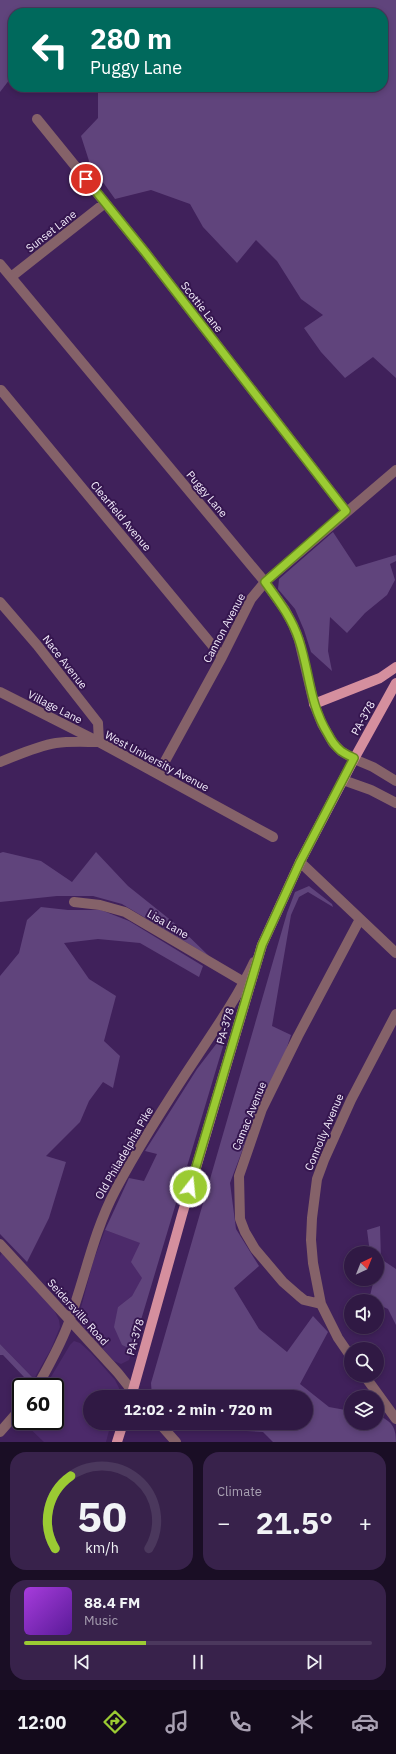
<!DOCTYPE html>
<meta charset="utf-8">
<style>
body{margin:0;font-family:"IBM Plex Sans",sans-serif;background:#38224b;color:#f1f3f6;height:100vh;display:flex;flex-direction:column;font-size:15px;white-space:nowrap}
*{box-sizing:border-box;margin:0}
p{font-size:13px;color:#a8a0b2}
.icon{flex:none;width:22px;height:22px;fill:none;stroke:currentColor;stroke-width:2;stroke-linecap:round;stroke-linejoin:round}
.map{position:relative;height:1442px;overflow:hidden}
.panel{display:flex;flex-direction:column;gap:10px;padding:10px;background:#1a0e25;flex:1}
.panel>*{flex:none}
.hud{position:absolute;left:8px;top:8px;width:380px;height:84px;border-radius:16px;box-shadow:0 2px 6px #0003,0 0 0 1px #4b385d;background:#00695c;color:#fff;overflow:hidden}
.needle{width:26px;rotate:43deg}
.tools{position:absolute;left:344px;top:1246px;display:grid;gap:8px}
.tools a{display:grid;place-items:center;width:40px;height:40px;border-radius:50%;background:#301944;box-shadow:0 2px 6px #0003,0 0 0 1px #4b385d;font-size:20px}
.speed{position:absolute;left:12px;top:1378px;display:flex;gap:8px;font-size:20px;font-weight:700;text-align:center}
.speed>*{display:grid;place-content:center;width:52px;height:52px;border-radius:50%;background:#301944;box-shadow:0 2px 6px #0003,0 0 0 1px #4b385d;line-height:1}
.speed .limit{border:2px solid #111;border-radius:6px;background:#fff;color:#111}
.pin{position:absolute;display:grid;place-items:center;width:34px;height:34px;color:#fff;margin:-17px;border:2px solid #fff;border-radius:50%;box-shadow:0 1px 4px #0007}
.me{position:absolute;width:44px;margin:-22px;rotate:16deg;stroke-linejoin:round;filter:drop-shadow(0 0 3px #0008)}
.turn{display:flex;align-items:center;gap:14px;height:84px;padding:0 16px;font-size:18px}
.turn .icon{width:52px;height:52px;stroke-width:2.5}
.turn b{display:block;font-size:28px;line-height:34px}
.big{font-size:30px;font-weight:700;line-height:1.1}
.panel .card{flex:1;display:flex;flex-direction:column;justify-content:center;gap:6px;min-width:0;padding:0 14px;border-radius:16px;background:#38224b}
.panel .dial{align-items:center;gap:0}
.dial svg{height:104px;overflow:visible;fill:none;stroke:#4b385d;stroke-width:7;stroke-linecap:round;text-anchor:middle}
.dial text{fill:#f1f3f6;stroke:none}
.song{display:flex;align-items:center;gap:12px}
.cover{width:48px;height:48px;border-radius:6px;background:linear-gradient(135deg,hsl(280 70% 55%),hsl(270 70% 35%))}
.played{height:4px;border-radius:2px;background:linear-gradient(90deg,#9bcb33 35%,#4b385d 35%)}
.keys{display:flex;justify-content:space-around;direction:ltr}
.heat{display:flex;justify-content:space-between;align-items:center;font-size:22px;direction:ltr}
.panel .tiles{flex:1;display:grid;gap:10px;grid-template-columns:1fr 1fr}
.card:last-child{grid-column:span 2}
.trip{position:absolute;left:83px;top:1390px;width:230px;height:40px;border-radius:20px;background:#301944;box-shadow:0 2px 6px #0003,0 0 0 1px #4b385d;font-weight:700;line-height:40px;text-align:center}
.menu{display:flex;height:64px;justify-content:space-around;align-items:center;background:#130a1b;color:#a8a0b2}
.menu .icon{width:28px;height:28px}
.menu .selected{color:#9bcb33}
.menu b{font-size:18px;color:#f1f3f6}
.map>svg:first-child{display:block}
</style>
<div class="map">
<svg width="396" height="1442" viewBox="0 0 396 1442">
<rect width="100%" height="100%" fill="#40215b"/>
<!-- built -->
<path fill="#4c2a6a" d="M105 1230 141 1243 143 1278 132 1296 118 1307 122 1345 132 1350 129 1360 121 1364 114 1361 79 1323 78 1319 93 1262Z
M2 1253 54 1310 59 1320 60 1327 51 1349 34 1379 0 1344V1256Z
M74 1341 80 1343 91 1353 115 1380 119 1388V1397H90V1423H111L106 1442H44L22 1421H55V1387H45L70 1345Z"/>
<!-- green -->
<path fill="#60447c" d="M0 0H396V378L373 357 345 378 321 352 304 328 323 315 301 299 277 261 256 240 237 263 203 227 190 204 151 190 115 199 90 164 81 136 98 118V87H383V13H13V75L0 92Z
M333 532 356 567 396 555V561L390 564 395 580 387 595 365 613 347 633 330 617 328 651 332 671 311 652 304 630 295 609 278 589 279 579Z
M3 852 41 861 72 882 96 852 128 886 178 926 209 956 122 904 93 896H57L0 902V853Z
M309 886 332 904 333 907 308 892 299 897 291 915 272 1026 291 1035 282 1062 257 1111 230 1183 236 1229 259 1266 234 1288 259 1329 287 1352 313 1316 328 1332 300 1384 329 1407 351 1411V1423H377V1415C391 1421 396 1426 396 1442H273L263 1432 208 1429 199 1423H306V1397H152L151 1383 287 913 295 892Z
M41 907 68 910H101L129 921 203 966 199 977 140 943 98 939 64 943 89 979 116 996 104 1041 120 1056 113 1088 103 1082 89 1101 80 1122 46 1156 66 1162 49 1218 27 1262 0 1234V976L19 953 27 920Z
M217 1043H224L132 1350 122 1345 114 1327 118 1307 132 1296 142 1278 131 1262 140 1243 105 1230 129 1178 144 1181 157 1154 145 1151 197 1069Z
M380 1226 381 1259 396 1269V1325L388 1309 377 1304V1301L369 1300 374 1279H377V1253H370L367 1230Z
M0 1344 34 1379 30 1380 24 1377 3 1355H0Z"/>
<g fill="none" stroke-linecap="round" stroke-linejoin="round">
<!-- minor -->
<path stroke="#856269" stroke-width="10" d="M37 119 145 252 346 511
M0 264 265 582 285 610 293 625 299 640 314 704 322 724 333 743 341 751 354 759
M11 277 105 203
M1 390 222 657
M0 602 37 645 98 723 99 742 0 692
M0 762C18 755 37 746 56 743 70 741 85 742 99 742L273 837
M158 774 222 657 251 599 265 582 396 470
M343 780 371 790 396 803
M300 862 396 953
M74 902 100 905 125 912 244 982
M321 1304 304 1300 299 1296 283 1282 255 1249 245 1232 240 1219 239 1176 262 1109 298 1036 360 919
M351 1357 338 1338 321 1304 313 1263 311 1240 312 1218 317 1179 324 1160 351 1100 396 1014
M364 1375 396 1419"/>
<!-- tertiary -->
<path stroke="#856269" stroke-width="10" d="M354 759 373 767 396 781
M0 1244 118 1373 137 1397
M37 1387C49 1365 62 1343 70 1319 85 1277 94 1231 115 1191 140 1143 170 1097 200 1052 220 1022 239 994 254 962
M159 1423 176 1442
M0 1432 21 1408"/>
<!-- primary -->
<path stroke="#d58f9e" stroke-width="10" d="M314 704 380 678 396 667
M131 1397 182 1215 262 945 300 862 354 759 396 683
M117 1442 123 1423"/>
</g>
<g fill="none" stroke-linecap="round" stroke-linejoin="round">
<defs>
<path id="route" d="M86 179 145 252 346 511 265 582C278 600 292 618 299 640 310 673 309 703 328 734 331 740 335 746 341 751 345 754 350 756 354 758L300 862 262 945 190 1187"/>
</defs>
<!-- route casing -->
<use href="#route" stroke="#658421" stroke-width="10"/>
<!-- route -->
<use href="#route" stroke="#9bcb33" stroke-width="7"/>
</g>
<g text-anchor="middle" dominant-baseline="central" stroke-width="4" stroke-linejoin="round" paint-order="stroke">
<!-- street labels -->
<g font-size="11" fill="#f4edfc" stroke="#35164f">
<text transform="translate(51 231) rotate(-38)">Sunset Lane</text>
<text transform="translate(202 307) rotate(52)">Scottie Lane</text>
<text transform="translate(207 494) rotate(50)">Puggy Lane</text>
<text transform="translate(121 516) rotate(50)">Clearfield Avenue</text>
<text transform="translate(224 628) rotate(-62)">Cannon Avenue</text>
<text transform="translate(65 662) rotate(52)">Nace Avenue</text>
<text transform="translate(55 707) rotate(27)">Village Lane</text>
<text transform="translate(363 718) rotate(-61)">PA-378</text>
<text transform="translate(157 761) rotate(28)">West University Avenue</text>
<text transform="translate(168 924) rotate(30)">Lisa Lane</text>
<text transform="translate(225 1026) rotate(-74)">PA-378</text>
<text transform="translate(249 1116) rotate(-68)">Camac Avenue</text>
<text transform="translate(324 1132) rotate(-67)">Connolly Avenue</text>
<text transform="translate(124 1153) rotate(-60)">Old Philadelphia Pike</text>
<text transform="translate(78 1312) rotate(48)">Seidersville Road</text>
<text transform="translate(135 1337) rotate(-74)">PA-378</text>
</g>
</g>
</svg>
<div class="tools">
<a><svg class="needle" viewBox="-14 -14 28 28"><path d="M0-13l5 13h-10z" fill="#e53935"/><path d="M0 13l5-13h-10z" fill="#a8a0b2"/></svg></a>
<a><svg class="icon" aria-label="sound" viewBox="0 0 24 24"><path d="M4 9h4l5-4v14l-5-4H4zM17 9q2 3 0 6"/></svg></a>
<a><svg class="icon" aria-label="search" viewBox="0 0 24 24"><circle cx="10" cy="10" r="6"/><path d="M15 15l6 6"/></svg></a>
<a><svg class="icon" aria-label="layers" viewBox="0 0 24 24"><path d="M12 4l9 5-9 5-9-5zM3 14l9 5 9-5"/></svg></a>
</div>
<div class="speed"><div class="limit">60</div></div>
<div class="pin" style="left:86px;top:179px;background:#d93025"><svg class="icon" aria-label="arrive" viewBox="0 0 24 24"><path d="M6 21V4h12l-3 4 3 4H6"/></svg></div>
<svg class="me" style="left:190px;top:1187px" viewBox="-20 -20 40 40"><circle r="17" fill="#9bcb33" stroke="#fff" stroke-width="3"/><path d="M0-11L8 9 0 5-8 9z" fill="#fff"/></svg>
<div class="trip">12:02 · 2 min · 720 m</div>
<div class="hud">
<div class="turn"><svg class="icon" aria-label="left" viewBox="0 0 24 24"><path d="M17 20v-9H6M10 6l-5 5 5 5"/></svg><div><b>280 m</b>Puggy Lane</div></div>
</div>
</div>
<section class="panel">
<div class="tiles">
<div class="card dial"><svg viewBox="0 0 100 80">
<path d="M14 69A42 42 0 1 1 86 69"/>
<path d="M14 69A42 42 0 0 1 26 13" stroke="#9bcb33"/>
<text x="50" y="56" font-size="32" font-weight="700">50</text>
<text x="50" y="72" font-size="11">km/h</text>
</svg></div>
<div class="card"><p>Climate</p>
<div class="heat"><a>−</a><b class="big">21.5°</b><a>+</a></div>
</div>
<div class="card">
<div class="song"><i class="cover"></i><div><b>88.4 FM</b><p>Music</p></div></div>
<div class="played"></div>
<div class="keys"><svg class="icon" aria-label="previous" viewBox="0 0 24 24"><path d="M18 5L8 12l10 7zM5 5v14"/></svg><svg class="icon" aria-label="pause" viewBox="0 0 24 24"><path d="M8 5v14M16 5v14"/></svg><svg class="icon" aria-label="next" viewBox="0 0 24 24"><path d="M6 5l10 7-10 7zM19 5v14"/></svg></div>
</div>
</div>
</section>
<nav class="menu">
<b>12:00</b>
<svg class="icon selected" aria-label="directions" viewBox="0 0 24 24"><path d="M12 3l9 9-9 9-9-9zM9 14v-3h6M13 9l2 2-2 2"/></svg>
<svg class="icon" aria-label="music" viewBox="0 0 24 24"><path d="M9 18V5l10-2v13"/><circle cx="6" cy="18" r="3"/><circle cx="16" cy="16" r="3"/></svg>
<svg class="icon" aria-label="phone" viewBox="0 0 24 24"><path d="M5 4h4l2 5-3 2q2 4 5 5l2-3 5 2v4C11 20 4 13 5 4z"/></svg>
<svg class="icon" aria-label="climate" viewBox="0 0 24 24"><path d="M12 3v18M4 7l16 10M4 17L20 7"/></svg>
<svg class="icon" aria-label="car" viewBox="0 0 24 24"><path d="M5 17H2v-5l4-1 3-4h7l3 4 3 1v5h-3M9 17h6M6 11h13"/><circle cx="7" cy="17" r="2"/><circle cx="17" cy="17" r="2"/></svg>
</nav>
